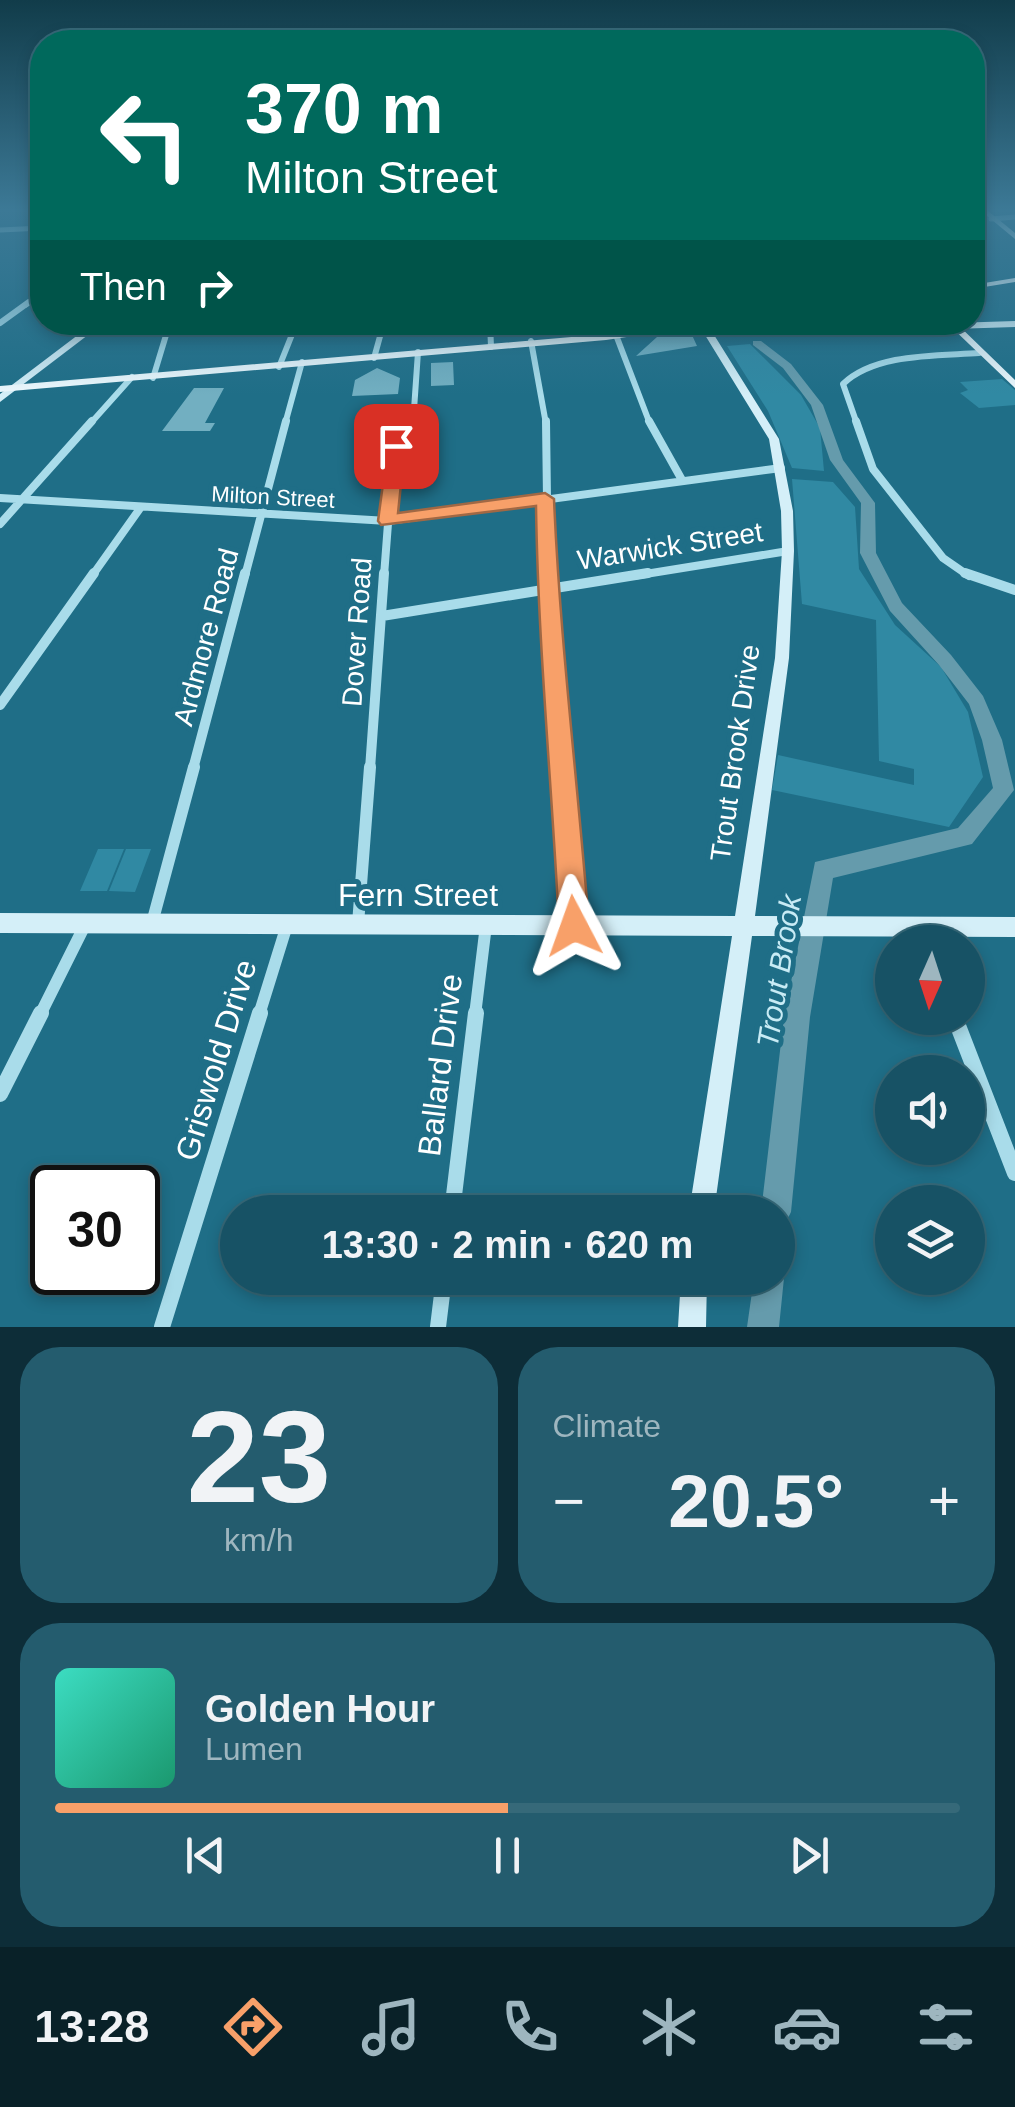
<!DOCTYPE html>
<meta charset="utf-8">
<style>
body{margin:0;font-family:Helvetica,sans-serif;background:#245c6e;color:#f1f3f6;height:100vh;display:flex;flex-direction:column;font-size:38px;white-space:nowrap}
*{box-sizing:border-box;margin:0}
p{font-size:32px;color:#9eb6bf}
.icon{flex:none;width:55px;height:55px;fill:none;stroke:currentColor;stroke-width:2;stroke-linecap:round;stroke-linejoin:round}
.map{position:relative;height:1327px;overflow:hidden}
.panel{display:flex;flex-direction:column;gap:20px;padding:20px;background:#0d2d38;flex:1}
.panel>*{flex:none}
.banner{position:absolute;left:30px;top:30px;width:955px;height:305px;border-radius:40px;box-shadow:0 5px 15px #0003,0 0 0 2px #366979;background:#00695c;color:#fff;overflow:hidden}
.needle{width:65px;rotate:183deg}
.buttons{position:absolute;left:875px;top:925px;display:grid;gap:20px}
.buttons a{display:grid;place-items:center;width:110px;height:110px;border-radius:50%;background:#175265;box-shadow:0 5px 15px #0003,0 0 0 2px #366979;font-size:50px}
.speed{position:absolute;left:30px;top:1165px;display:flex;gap:20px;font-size:50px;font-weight:700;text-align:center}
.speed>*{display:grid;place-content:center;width:130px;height:130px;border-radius:50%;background:#175265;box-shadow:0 5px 15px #0003,0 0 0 2px #366979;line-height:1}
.speed .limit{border:5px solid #111;border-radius:15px;background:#fff;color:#111}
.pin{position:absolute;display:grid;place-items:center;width:85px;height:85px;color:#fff;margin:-42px;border-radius:20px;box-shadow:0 5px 15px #0006}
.me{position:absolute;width:110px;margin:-55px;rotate:356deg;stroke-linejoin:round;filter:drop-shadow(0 0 8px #0008)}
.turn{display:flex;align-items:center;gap:35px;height:210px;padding:0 50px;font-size:45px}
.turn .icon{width:130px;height:130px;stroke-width:2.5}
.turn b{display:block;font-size:70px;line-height:85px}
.then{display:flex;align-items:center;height:95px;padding:0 50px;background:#0003;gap:20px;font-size:38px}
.big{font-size:75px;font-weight:700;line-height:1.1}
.panel .card{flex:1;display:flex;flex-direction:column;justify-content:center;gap:15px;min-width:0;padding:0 35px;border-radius:40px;background:#245c6e}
.panel .dial{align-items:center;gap:0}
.dial b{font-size:130px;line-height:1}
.song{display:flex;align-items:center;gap:30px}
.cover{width:120px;height:120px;border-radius:15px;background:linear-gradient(135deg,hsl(170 70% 55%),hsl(160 70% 35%))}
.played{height:10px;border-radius:5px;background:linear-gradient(90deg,#f8a069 50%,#366979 50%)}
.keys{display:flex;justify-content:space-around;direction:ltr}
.heat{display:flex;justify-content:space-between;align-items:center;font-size:55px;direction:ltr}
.panel .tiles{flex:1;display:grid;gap:20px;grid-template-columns:1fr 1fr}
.card:last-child{grid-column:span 2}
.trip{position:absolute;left:220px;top:1195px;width:575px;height:100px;border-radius:50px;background:#175265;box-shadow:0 5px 15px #0003,0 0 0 2px #366979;font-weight:700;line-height:100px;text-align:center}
.menu{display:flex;height:160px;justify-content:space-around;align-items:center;background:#092128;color:#9eb6bf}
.menu .icon{width:70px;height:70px}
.menu .on{color:#f8a069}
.menu b{font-size:45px;color:#f1f3f6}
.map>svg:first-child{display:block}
</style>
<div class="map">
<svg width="1015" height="1327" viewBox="0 0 1015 1327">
<rect width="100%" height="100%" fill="#1f6e87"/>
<!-- green -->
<path fill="#3089a3" d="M750 344 801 395 820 428 824 471 792 468 768 411 727 346Z
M1002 379 1015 390V405L979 408 960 393 968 390 960 382Z
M792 479 833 482 855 507 859 569 895 625 941 667 968 712 983 777 949 827 772 790 778 755 914 785V769L879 761 876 620 802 604Z
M98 849H124L107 891H80Z
M126 849H151L135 892 109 891Z"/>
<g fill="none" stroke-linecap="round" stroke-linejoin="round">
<!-- river -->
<path fill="#659bac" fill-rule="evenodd" d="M753 341H761L791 364 823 405 843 460 875 503 876 553 902 603 951 655 983 696 1002 740 1014 790 972 844 833 878 810 1017 791 1212 786 1222 778 1226V1212H761L784 1017 815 862 958 828 993 788 982 740 969 704 939 665 890 611 860 553 861 503 830 460 811 405 783 368 753 345Z
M778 1266 784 1278 779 1327H747L754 1278H778Z"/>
</g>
<!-- building -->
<path fill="#72afc1" d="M692 335 697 346 636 356 657 337Z
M453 362 454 385 431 386V363Z
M377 368 400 378 398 394 352 396 355 380Z
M194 388H224L205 423H215L210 431H162Z"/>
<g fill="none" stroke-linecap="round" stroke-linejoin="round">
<!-- street-far5 -->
<path stroke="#a9dcea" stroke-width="5" d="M991 219 1015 217
M0 230 42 228
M37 240 42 237
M26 305 42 293"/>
<!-- street-far4 -->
<path stroke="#a9dcea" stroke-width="6" d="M490 322 491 347
M0 323 29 302
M616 335 650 424
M531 341 546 424
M374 358 384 322
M279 367 297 322
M153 378 170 322
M90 424 132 377
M285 424 302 362
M413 424 418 352
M857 424 843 384C875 353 937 356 979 353"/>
<!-- street-far3 -->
<path stroke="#a9dcea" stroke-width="8" d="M546 421 548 576
M649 421 682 480
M856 421 873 469 943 558 969 576
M0 498 388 521 781 468
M0 524 92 421
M92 576 141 507
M245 576 286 421
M384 576 393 458C397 444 413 435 413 421
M633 576 788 551"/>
<!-- street-far2 -->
<path stroke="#a9dcea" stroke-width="10" d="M548 573 563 769
M965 573 1015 590
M382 616 648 573
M0 705 94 573
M193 769 245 573
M370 769 384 573"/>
<!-- street-far1 -->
<path stroke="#a9dcea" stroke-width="12" d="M563 767 574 926
M152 923 194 767
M358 924 370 767
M40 1015 85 925
M259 1015 287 925
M475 1015 486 925"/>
<!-- street -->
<path stroke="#a9dcea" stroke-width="16" d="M955 1018 1015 1173
M0 1094 41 1013
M452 1212 476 1013
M162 1327 260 1013
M438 1327 444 1278"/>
<!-- secondary -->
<path fill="#d4eff8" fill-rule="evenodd" d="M980 210H987L1015 233V239Z
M1015 321V327L953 329 949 326 953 323Z
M95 322H105L0 402V394Z
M697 322H706L779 439 793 511 794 551 789 658 755 916 1015 917V937L752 936 714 1212H689L732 936 0 933V913L735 916 775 658 782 551 781 511 769 439Z
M681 1278H707L706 1327H678Z"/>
<!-- primary -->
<path fill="#edf9fe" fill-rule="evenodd" d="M1015 278V282L972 289V285Z
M701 322H730L606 340 0 392V386L606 334Z
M946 322H955L1015 380V388Z"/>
</g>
<!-- sky -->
<linearGradient id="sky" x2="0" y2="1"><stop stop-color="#113c4a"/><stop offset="0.53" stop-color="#3c7996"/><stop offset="1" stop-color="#3c7996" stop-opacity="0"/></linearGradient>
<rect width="1015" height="395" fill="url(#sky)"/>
<!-- route -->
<path fill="#f8a069" stroke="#a16844" stroke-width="2.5" d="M396 441 405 446 398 513 545 493 554 499C560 641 578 784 589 926L585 936 574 941 563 936 559 926C552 786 538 646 536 506L381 525 378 521 388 446Z"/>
<g text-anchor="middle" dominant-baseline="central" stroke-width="10" stroke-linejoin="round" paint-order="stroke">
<!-- far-street labels -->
<g font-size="22" fill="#fff" stroke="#1f6e87">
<text transform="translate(273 497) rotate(3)">Milton Street</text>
</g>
<!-- street labels -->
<g font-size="28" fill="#fff" stroke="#1f6e87">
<text transform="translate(670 546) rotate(-9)">Warwick Street</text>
<text transform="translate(357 632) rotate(-86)">Dover Road</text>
<text transform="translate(206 637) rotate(-75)">Ardmore Road</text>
<text transform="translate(735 753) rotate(-82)">Trout Brook Drive</text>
</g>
<!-- water labels -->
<g font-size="30" font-style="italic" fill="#c8ebf5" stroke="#1f6e87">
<text transform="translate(779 971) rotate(-81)">Trout Brook</text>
</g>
<!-- near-street labels -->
<g font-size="32" fill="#fff" stroke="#1f6e87">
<text x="418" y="895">Fern Street</text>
<text transform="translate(216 1060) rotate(-73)">Griswold Drive</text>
<text transform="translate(440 1065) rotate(-83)">Ballard Drive</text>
</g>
</g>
</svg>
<div class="buttons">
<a><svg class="needle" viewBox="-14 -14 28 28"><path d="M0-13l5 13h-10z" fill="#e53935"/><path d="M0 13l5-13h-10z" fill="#9eb6bf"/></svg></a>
<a><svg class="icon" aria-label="sound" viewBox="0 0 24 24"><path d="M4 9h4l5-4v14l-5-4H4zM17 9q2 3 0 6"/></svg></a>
<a><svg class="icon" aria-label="layers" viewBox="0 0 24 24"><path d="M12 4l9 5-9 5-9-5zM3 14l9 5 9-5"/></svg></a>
</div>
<div class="speed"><div class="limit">30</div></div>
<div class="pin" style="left:396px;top:446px;background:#d93025"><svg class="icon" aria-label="arrive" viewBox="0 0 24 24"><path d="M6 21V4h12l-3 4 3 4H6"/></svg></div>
<svg class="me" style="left:574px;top:926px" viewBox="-20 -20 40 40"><path d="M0-17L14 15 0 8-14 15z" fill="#f8a069" stroke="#fff" stroke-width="4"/></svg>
<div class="trip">13:30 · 2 min · 620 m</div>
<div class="banner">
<div class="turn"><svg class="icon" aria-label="left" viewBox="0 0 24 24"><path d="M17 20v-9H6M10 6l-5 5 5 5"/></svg><div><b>370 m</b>Milton Street</div></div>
<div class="then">Then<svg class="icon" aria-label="right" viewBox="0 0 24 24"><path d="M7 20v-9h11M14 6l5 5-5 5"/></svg></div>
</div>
</div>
<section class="panel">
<div class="tiles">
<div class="card dial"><b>23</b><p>km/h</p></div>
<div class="card"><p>Climate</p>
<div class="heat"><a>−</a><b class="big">20.5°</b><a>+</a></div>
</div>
<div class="card">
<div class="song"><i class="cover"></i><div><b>Golden Hour</b><p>Lumen</p></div></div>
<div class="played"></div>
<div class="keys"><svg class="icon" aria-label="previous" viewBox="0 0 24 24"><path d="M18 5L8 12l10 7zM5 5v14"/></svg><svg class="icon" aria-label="pause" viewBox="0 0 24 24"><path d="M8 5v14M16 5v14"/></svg><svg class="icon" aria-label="next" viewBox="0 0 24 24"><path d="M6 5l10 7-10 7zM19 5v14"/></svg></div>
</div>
</div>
</section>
<nav class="menu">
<b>13:28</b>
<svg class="icon on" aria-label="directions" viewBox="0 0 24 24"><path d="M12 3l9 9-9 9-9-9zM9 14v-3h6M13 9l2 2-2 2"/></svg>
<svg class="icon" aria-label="music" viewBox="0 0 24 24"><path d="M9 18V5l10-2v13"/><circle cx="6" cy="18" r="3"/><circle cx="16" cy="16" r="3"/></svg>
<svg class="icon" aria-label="phone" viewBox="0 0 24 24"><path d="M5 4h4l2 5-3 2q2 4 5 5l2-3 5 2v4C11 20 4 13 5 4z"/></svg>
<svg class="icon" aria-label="climate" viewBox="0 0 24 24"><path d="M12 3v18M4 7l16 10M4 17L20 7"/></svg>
<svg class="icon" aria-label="car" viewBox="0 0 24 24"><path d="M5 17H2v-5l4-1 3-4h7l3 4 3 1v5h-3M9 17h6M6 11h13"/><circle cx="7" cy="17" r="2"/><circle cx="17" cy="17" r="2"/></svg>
<svg class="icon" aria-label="filters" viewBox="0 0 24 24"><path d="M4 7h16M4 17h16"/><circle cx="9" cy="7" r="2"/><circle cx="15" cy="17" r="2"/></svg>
</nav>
